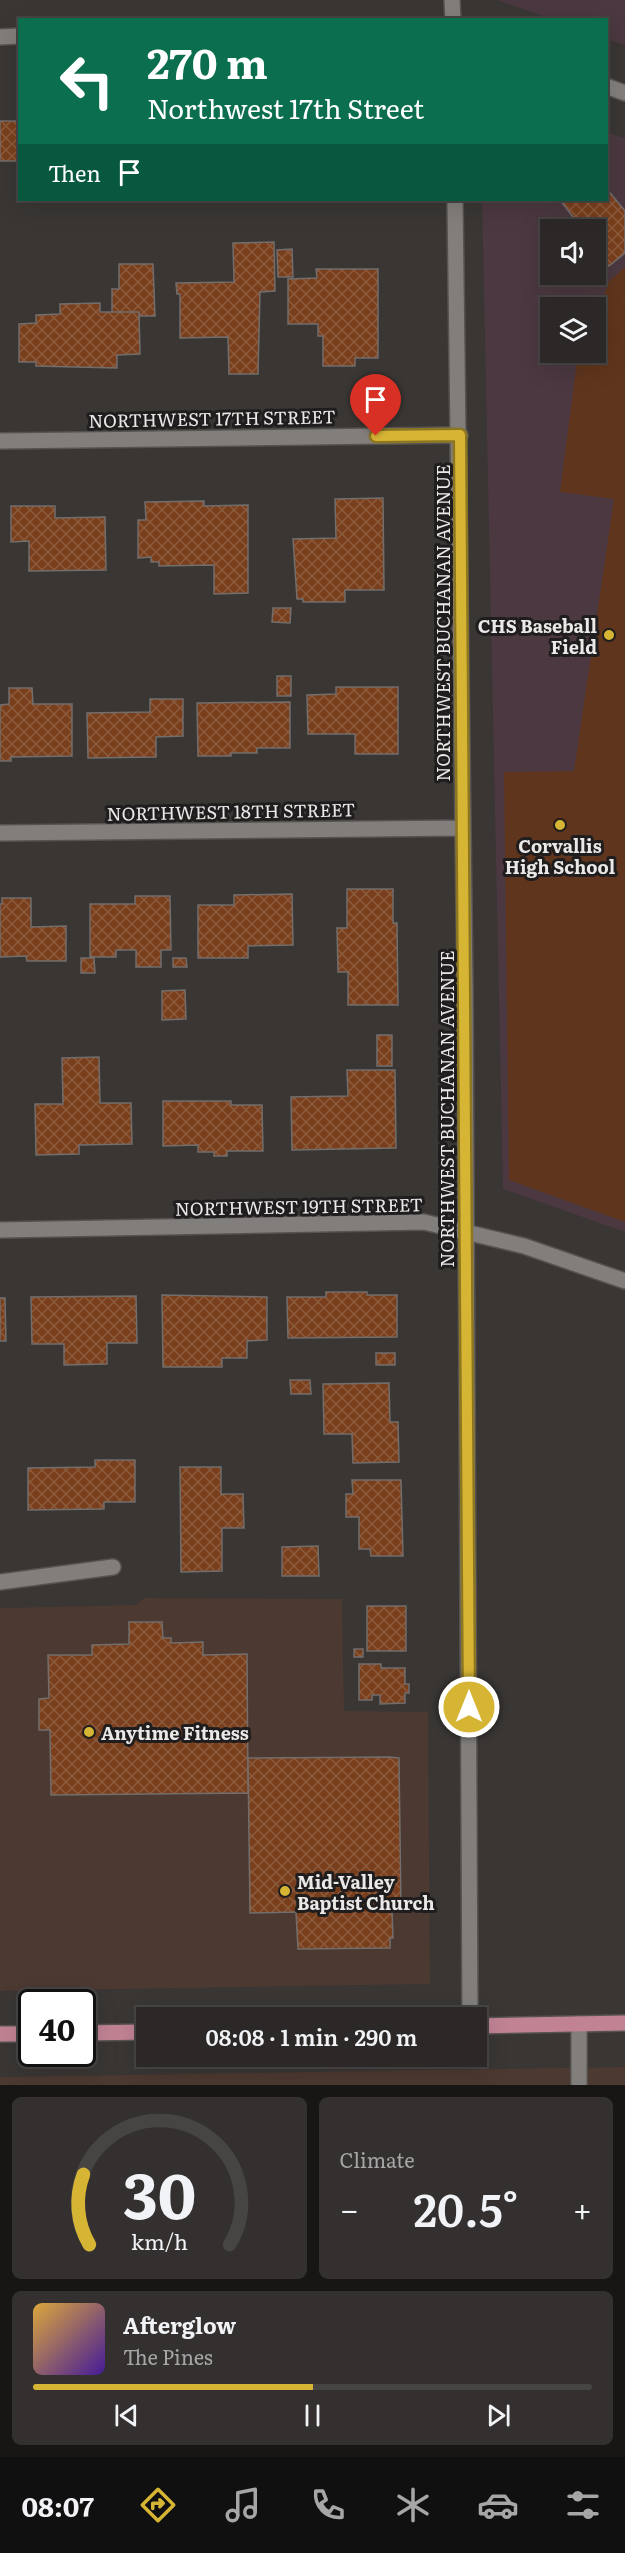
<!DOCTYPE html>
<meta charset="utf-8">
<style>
body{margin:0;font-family:Literata,serif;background:#33302f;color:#f1f3f6;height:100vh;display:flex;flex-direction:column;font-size:22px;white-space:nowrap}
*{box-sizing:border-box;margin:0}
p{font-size:20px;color:#a6a6a7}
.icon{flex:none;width:33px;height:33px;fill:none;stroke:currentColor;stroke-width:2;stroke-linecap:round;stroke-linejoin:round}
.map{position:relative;height:2085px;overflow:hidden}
.sheet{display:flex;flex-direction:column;gap:12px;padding:12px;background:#181615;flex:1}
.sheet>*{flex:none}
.banner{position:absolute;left:18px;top:18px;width:590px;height:183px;border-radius:0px;box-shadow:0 6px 24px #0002,0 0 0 2px #474444;background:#0b6e4f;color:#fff;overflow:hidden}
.tools{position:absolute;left:540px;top:219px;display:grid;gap:12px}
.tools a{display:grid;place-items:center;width:66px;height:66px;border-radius:0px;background:#2b2827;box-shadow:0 6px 24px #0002,0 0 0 2px #474444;font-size:30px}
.speed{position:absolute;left:18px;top:1989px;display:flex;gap:12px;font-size:30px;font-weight:700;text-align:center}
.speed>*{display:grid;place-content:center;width:78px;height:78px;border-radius:50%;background:#2b2827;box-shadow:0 6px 24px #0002,0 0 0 2px #474444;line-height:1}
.speed .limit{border:3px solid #111;border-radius:9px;background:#fff;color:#111}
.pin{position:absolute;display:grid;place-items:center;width:51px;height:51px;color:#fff;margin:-62px -26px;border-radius:50% 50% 50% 0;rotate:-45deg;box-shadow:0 0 6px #0007}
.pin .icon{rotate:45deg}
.me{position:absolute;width:66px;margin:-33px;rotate:0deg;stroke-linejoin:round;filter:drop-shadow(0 0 4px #0008)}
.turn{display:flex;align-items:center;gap:21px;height:126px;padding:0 30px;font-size:27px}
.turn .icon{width:78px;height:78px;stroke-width:2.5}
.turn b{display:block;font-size:42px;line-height:51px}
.then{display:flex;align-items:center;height:57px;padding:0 30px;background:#0003;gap:12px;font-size:22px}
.big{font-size:45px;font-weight:600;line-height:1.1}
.sheet .widget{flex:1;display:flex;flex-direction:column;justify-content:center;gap:9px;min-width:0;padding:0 21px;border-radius:9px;background:#33302f}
.sheet .dial{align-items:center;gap:0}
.dial svg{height:156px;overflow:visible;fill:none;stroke:#474444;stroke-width:7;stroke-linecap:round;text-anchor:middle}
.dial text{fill:#f1f3f6;stroke:none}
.song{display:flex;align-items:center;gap:18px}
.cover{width:72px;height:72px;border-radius:9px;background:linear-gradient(135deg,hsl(40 70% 55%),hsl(260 70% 35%))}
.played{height:6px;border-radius:3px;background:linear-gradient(90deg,#d7b534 50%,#474444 50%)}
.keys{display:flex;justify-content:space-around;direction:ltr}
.heat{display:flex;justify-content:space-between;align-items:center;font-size:33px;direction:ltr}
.sheet .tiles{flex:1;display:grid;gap:12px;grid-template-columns:1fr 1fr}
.widget:last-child{grid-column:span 2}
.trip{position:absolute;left:136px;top:2007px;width:351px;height:60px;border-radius:0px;background:#2b2827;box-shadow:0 6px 24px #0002,0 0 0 2px #474444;font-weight:600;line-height:60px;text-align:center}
.tabs{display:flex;height:96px;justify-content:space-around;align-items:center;background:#111010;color:#a6a6a7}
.tabs .icon{width:42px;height:42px}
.tabs .selected{color:#d7b534}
.tabs b{font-size:27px;color:#f1f3f6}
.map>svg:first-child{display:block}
</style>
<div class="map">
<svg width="625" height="2085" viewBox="0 0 625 2085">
<defs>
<pattern id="building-cross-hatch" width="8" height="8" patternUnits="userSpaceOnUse" patternTransform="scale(1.5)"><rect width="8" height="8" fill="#793f1c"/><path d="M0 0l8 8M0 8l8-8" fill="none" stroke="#8c5b3d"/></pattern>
</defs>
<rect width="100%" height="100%" fill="#393634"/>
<!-- commercial -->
<path fill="#4c3931" d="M144 1598 342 1599 344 1711 428 1712 430 1984 0 1991V1608L136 1605Z
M625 2067V2085H0V2077Z"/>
<!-- education -->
<path fill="#4b3840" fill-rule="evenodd" d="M497 0H625V45L606 39V20L552 19Z
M606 132 625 138V1232L503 1189 482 200H606ZM550 230H596V274H550ZM550 308H596V352H550Z"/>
<!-- grass -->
<path fill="#5f351d" d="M625 267V1222L509 1180 504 772 574 771 614 499 560 492 578 353 596 352V308L584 307 585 299 603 302 608 282Z"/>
<!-- building -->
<path fill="url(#building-cross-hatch)" stroke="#726e6c" stroke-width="1.5" d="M0 121H20V161H0Z
M606 188 625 211V253L609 266 596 249V230H583L560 200H606Z
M274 242 275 291 260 292 258 374H229L228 337 180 338V294H177L176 283 234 282 233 243Z
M292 249 293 277H278L277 250Z
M119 264H153L155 316H140L139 312H112V289H119Z
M316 269H378V358H355V366H323V336H318V324H288V279L317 278Z
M100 303V312H139L140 354 117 355V368L36 366V362H19V324L36 323V315L60 314V304Z
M383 498 384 590H345V602H303V599H297L293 539 336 538 335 499Z
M204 501V506L248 505V593L214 594V565L159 566V562H151V557L138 558V520H146L145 502Z
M11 506H55V518L105 517 106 570 29 571V541L11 542Z
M273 608H291L290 623 272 622Z
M277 676H291V696H277Z
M336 687H398V754H355V734H308L307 695 336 694Z
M9 688H32L33 704H72V756L11 757V761H0V705L9 704Z
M150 699H183V736L156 737V757L88 758 87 713 150 712Z
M290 702V748H257V753H231V756H198L197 703Z
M347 889H393V923H397L398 1005H348V972H338L337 928H347Z
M292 894 293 945 248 946V958H198V905H234V895Z
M135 896H170L171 950H161V967H136V950H116V957H90V904H135Z
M2 898H31V927L66 926V961H27L26 956 0 957V904H2Z
M81 958H94L95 973H81Z
M173 958H186L187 967H173Z
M185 990 186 1019 162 1020V991Z
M377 1035H392V1066H377Z
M99 1057 100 1103H131L132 1144 79 1145V1154L36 1155 35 1104H63L62 1058Z
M347 1070H395L396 1148 292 1150 291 1097 348 1096Z
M163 1101H231V1105H262L263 1151H227V1156H214V1152H198V1145L163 1146Z
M326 1292H367V1295H397V1337L288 1338 287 1297H326Z
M162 1295 267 1297V1340L247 1341V1358H222V1367H163Z
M136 1296 137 1343H107V1364L64 1365V1344H32L31 1297Z
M0 1298H5L6 1341H0Z
M376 1353H395V1365H376Z
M290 1380H310L311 1394H291Z
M389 1383 390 1422H398L399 1462 353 1463 352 1434H324L323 1384Z
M95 1460H135V1502H104V1509L28 1510V1468L95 1467Z
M180 1467H221V1494H243L244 1528H222V1571L181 1572Z
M352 1480H401L403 1556H371L370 1549H359V1517H346V1494H353Z
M318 1546 319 1576H282V1547Z
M367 1606H406V1651H367Z
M129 1622H162L163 1638H171V1643L203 1642V1655L247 1654 248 1793 51 1795 50 1730H39V1699L49 1698 48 1655H92V1645L129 1644Z
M354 1649H363V1657H354Z
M359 1664H381V1668H405V1684H409V1693H405V1703L380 1704V1695H372V1700H359Z
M389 1757 399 1758 401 1910H392L393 1938H390V1948L298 1949 296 1912 250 1913 248 1758Z"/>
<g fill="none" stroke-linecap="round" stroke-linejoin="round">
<defs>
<path id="minor" d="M452 0 453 20
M0 37 20 36
M606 86 625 93
M455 200 465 986 470 2018
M0 441 460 435
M0 833 463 828
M0 1230 424 1222 524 1246 625 1281
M0 1582 113 1567
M579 2024V2085"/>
<path id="major" d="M477 2026 625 2023
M82 2033 147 2032
M0 2034H32"/>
</defs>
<!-- minor casing -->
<use href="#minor" stroke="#565250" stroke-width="18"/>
<!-- major casing -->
<use href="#major" stroke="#565250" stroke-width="18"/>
<!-- minor -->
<use href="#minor" stroke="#827e7b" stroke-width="15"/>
<!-- major -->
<use href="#major" stroke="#c18394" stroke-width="15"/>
</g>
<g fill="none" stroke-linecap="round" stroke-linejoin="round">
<defs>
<path id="route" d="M376 436 460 435 469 1707"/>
</defs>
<!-- route casing -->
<use href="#route" stroke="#8c7622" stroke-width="15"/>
<!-- route -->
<use href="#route" stroke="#d7b534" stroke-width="10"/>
</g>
<!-- markers -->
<g fill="#d7b534" stroke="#1f1d1d" stroke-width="2">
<circle cx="609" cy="635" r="6"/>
<circle cx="560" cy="825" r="6"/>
<circle cx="89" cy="1732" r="6"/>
<circle cx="285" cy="1891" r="6"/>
</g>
<g text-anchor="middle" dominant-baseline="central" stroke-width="6" stroke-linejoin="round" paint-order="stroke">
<!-- street labels -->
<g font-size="18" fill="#ebe9e8" stroke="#1f1d1d">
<text transform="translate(212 418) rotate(-1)">NORTHWEST 17TH STREET</text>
<text transform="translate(442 623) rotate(-90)">NORTHWEST BUCHANAN AVENUE</text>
<text transform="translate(231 811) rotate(-1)">NORTHWEST 18TH STREET</text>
<text transform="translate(446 1109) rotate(-90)">NORTHWEST BUCHANAN AVENUE</text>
<text transform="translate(299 1206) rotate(-1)">NORTHWEST 19TH STREET</text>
</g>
<!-- poi labels -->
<g font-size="18" font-weight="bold" fill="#ebe9e8" stroke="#1f1d1d" text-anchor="start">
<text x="597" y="625" text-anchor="end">CHS Baseball<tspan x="597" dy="21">Field</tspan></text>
<text x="560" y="845" text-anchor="middle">Corvallis<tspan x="560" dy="21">High School</tspan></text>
<text x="101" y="1732">Anytime Fitness</text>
<text x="297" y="1881">Mid-Valley<tspan x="297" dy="21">Baptist Church</tspan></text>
</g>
</g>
</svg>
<div class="tools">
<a><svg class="icon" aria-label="sound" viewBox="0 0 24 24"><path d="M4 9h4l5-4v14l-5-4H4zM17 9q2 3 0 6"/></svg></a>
<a><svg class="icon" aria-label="layers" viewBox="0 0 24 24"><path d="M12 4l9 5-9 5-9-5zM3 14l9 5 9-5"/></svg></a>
</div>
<div class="speed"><div class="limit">40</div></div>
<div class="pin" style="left:376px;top:436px;background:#d93025"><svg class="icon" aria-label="arrive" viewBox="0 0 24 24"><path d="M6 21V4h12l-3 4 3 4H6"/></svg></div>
<svg class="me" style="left:469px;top:1707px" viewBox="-20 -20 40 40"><circle r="17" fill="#d7b534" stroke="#fff" stroke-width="3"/><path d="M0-11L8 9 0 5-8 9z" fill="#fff"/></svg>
<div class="trip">08:08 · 1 min · 290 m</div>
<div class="banner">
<div class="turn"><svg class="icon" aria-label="left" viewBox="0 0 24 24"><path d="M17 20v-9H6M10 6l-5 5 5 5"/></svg><div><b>270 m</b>Northwest 17th Street</div></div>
<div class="then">Then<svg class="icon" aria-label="arrive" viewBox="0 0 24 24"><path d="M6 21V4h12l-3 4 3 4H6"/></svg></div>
</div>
</div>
<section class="sheet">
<div class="tiles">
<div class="widget dial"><svg viewBox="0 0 100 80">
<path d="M14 69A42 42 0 1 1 86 69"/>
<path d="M14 69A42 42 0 0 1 11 33" stroke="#d7b534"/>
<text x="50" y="56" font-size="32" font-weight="700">30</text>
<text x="50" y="72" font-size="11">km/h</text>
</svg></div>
<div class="widget"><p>Climate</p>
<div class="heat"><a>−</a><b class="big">20.5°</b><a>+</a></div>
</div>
<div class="widget">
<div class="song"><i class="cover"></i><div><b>Afterglow</b><p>The Pines</p></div></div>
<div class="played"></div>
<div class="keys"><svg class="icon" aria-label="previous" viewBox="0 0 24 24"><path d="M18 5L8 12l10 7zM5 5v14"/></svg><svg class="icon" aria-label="pause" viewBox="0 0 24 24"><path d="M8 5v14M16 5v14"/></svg><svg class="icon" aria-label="next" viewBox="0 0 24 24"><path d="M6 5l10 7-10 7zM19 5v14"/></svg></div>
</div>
</div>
</section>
<nav class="tabs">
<b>08:07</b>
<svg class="icon selected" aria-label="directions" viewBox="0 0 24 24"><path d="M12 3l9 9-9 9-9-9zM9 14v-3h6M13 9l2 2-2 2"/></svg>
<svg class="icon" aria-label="music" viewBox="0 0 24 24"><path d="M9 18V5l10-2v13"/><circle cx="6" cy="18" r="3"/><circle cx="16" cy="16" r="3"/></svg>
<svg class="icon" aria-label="phone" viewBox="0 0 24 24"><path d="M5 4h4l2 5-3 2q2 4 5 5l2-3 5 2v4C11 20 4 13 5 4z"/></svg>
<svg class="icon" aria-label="climate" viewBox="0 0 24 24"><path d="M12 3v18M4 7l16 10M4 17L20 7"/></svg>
<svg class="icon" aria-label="car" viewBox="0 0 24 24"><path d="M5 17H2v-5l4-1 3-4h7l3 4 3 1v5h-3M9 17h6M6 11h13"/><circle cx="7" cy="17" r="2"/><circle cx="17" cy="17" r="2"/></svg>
<svg class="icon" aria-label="filters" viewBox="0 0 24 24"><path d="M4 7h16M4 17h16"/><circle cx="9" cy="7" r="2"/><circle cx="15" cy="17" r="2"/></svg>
</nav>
